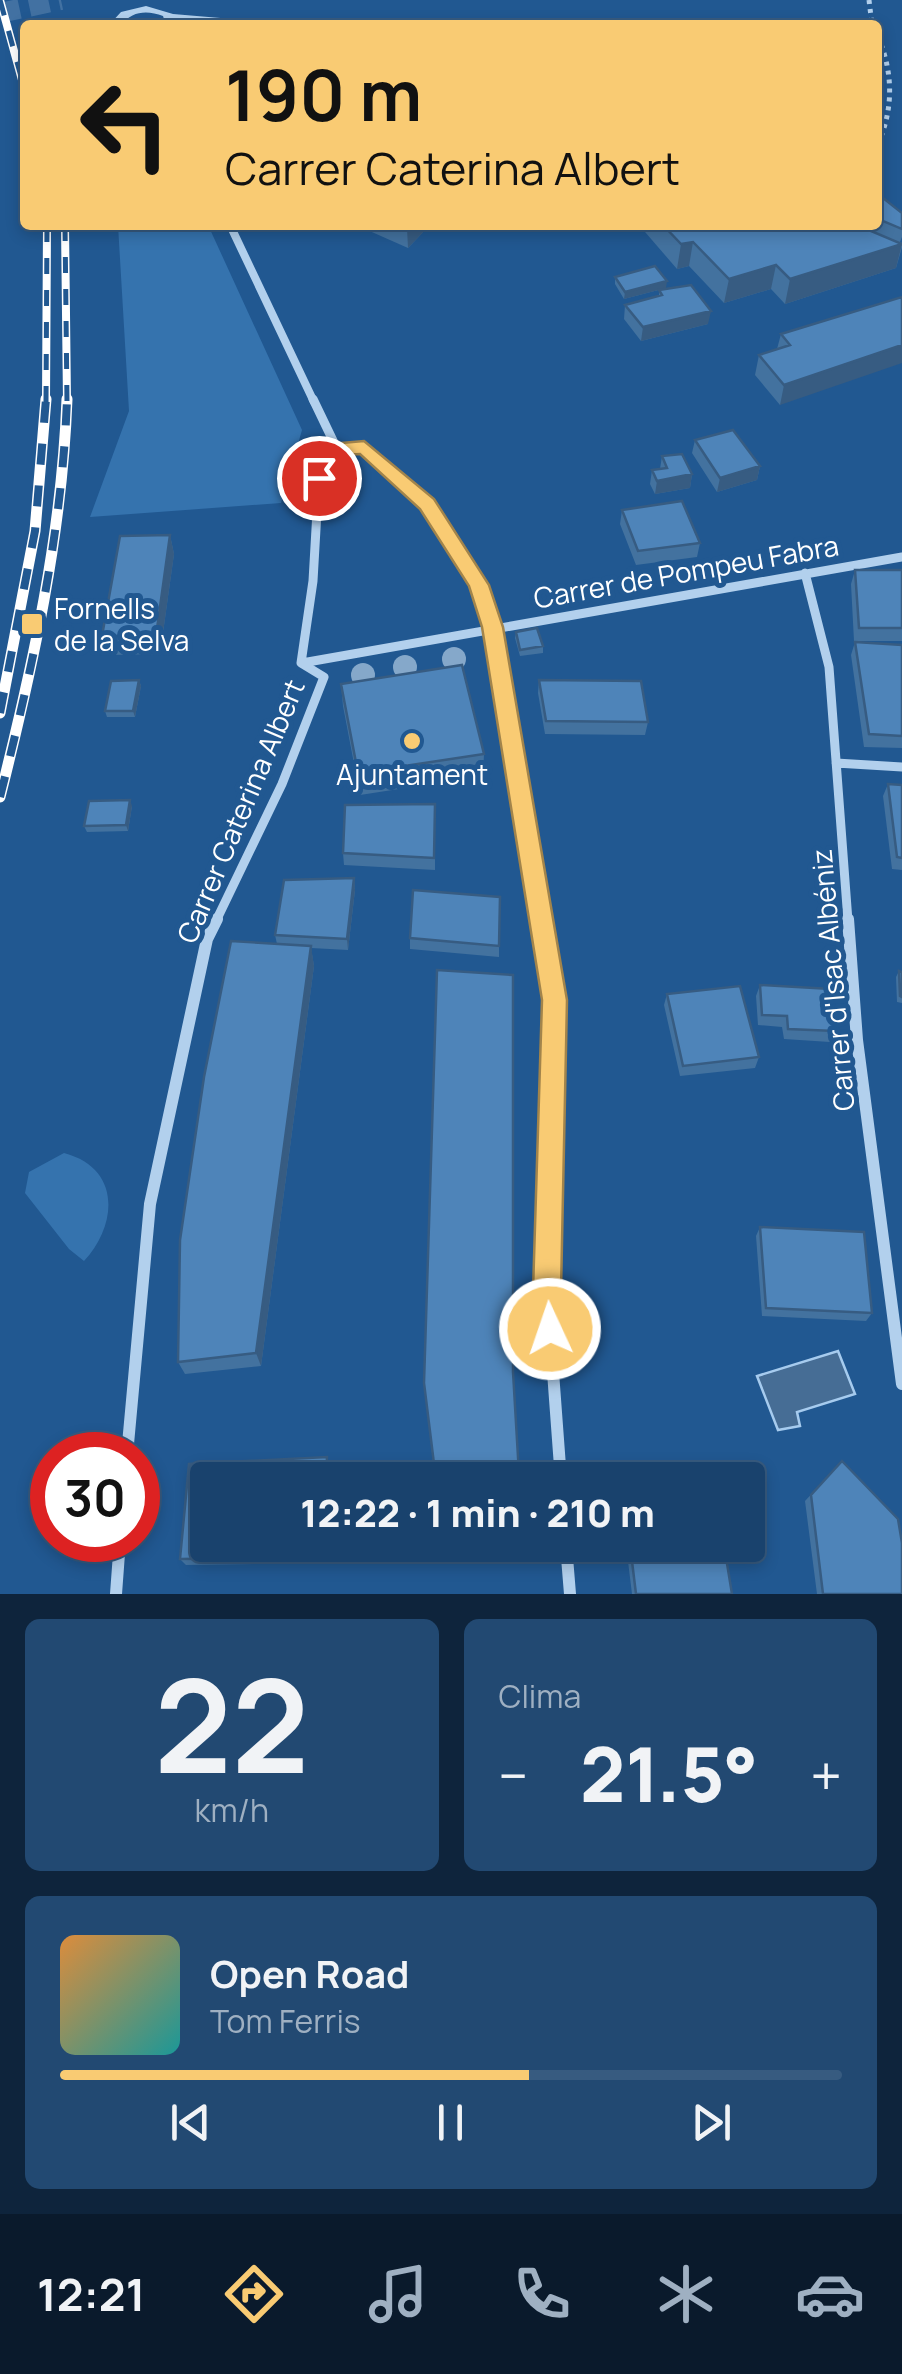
<!DOCTYPE html>
<html lang="es">
<meta charset="utf-8">
<style>
body{margin:0;font-family:Manrope,sans-serif;background:#224972;color:#f1f3f6;height:100vh;display:flex;flex-direction:column;font-size:38px;white-space:nowrap}
*{box-sizing:border-box;margin:0}
p{font-size:32px;color:#9fb0c2}
.icon{flex:none;width:55px;height:55px;fill:none;stroke:currentColor;stroke-width:2;stroke-linecap:round;stroke-linejoin:round}
.map{position:relative;height:1594px;overflow:hidden}
.side{display:flex;flex-direction:column;gap:25px;padding:25px;background:#0e243c;flex:1}
.side>*{flex:none}
.hud{position:absolute;left:20px;top:20px;width:862px;height:210px;border-radius:10px;box-shadow:0 5px 15px #0003,0 0 0 2px #375b80;background:#f9cb73;color:#111;overflow:hidden}
.speed{position:absolute;left:30px;top:1432px;display:flex;gap:20px;font-size:50px;font-weight:700;text-align:center}
.speed>*{display:grid;place-content:center;width:130px;height:130px;border-radius:50%;background:#19426d;box-shadow:0 5px 15px #0003,0 0 0 2px #375b80;line-height:1}
.speed .limit{border:15px solid #d22;background:#fff;color:#111}
.pin{position:absolute;display:grid;place-items:center;width:85px;height:85px;color:#fff;margin:-42px;border:5px solid #fff;border-radius:50%;box-shadow:0 2px 10px #0007}
.me{position:absolute;width:110px;margin:-55px;rotate:357deg;stroke-linejoin:round;filter:drop-shadow(0 0 8px #0008)}
.turn{display:flex;align-items:center;gap:35px;height:210px;padding:0 40px;font-size:45px}
.turn .icon{width:130px;height:130px;stroke-width:2.5}
.turn b{display:block;font-size:70px;line-height:85px}
.big{font-size:75px;font-weight:800;line-height:1.1}
.side .card{flex:1;display:flex;flex-direction:column;justify-content:center;gap:15px;min-width:0;padding:0 35px;border-radius:15px;background:#224972}
.side .dial{align-items:center;gap:0}
.dial b{font-size:130px;line-height:1}
.song{display:flex;align-items:center;gap:30px}
.cover{width:120px;height:120px;border-radius:15px;background:linear-gradient(135deg,hsl(30 70% 55%),hsl(180 70% 35%))}
.played{height:10px;border-radius:5px;background:linear-gradient(90deg,#f9cb73 60%,#375b80 60%)}
.keys{display:flex;justify-content:space-around;direction:ltr}
.heat{display:flex;justify-content:space-between;align-items:center;font-size:55px;direction:ltr}
.side .tiles{flex:1;display:grid;gap:25px;grid-template-columns:1fr 1fr}
.card:last-child{grid-column:span 2}
.trip{position:absolute;left:190px;top:1462px;width:575px;height:100px;border-radius:10px;background:#19426d;box-shadow:0 5px 15px #0003,0 0 0 2px #375b80;font-weight:800;line-height:100px;text-align:center}
.tabs{display:flex;height:160px;justify-content:space-around;align-items:center;background:#0a1a2c;color:#9fb0c2}
.tabs .icon{width:70px;height:70px}
.tabs .on{color:#f9cb73}
.tabs b{font-size:45px;color:#f1f3f6}
.map>svg:first-child{display:block}
</style>
<div class="map">
<svg width="902" height="1594" viewBox="0 0 902 1594">
<rect width="100%" height="100%" fill="#215891"/>
<!-- green -->
<path fill="#3573ae" d="M118 225H208L302 430 281 503 90 517 129 411Z
M64 1153C121 1168 118 1224 84 1261L69 1249 25 1193 29 1172Z"/>
<!-- water -->
<path fill="#466d95" stroke="#a6cbee" stroke-width="2.5" d="M838 1351 855 1394 797 1412 800 1426 778 1430 757 1376Z"/>
<g fill="none" stroke-linecap="round" stroke-linejoin="round">
<!-- trunk-tunnel -->
<path stroke="#4271a2" stroke-width="20" stroke-dasharray="20 10" stroke-linecap="butt" d="M0 13 61 0"/>
<!-- path -->
<path stroke="#b2d0ed" stroke-width="5" stroke-dasharray="4 5" stroke-linecap="butt" d="M869 0 872 25
M825 25 870 20
M878 36C893 73 894 107 878 144"/>
<!-- minor-far2 -->
<path stroke="#b2d0ed" stroke-width="8" d="M230 225 314 402"/>
<!-- minor-far1 -->
<path stroke="#b2d0ed" stroke-width="9" d="M313 399 337 449
M337 449 364 448 427 504 479 585 493 627 542 921
M805 573 829 667 848 921
M302 663 902 557
M836 763 902 767
M216 921 282 784 324 677 301 663 313 581 318 494 337 449"/>
<!-- minor -->
<path stroke="#b2d0ed" stroke-width="12" d="M541 919 555 1000 547 1291 561 1480
M848 919 857 1040 902 1384
M127 1455 150 1204 207 939 217 919
M566 1545 570 1594
M116 1594 120 1540"/>
<!-- tertiary -->
<path fill="#b2d0ed" fill-rule="evenodd" d="M146 6 173 14 268 22 274 25 176 21 178 25H166L163 16C147 10 132 11 121 25H109L121 12Z"/>
<defs>
<path id="rail-far1" d="M0 0 25 91
M65 225 67 402
M46 402 47 225"/>
<path id="rail" d="M0 713 35 531 46 399
M0 797C33 665 62 535 67 399"/>
</defs>
<!-- rail-far1 casing -->
<use href="#rail-far1" stroke="#fff" stroke-width="8"/>
<!-- rail casing -->
<use href="#rail" stroke="#fff" stroke-width="11"/>
<!-- rail-far1 -->
<use href="#rail-far1" stroke="#215891" stroke-width="5" stroke-dasharray="16" stroke-linecap="butt"/>
<!-- rail -->
<use href="#rail" stroke="#215891" stroke-width="8" stroke-dasharray="21" stroke-linecap="butt"/>
</g>
<!-- trees -->
<g fill="#85a8ca">
<circle cx="454" cy="659" r="12"/>
<circle cx="405" cy="667" r="12"/>
<circle cx="363" cy="675" r="12"/>
</g>
<!-- wall -->
<path fill="#43729f" d="M878 194 902 213V237L900 242 902 243V247L896 268 785 304 771 289 724 303 689 266 677 269 639 225H878Z
M356 225H430L408 248Z
M615 277 666 288 624 299 615 284Z
M659 290 708 324 641 341 624 319 625 305 659 296Z
M902 297 780 405 755 375 759 355 777 349 781 334Z
M695 440 760 466 757 480 717 492 692 453Z
M662 456 692 474 690 488 655 494 650 484 652 470 660 469Z
M622 510 700 543 697 557 636 565 620 524Z
M170 535 174 554 160 654 108 655 102 636Z
M855 570H902V641H854L851 584Z
M516 632 543 646V653L520 656 515 638Z
M855 642 902 645V748L864 747 851 655Z
M139 680 141 686 135 717H107L105 711Z
M539 680 648 722 645 735 545 734 538 693Z
M341 684 484 754 483 776 360 795 343 706Z
M888 784 902 785V870L892 869 883 796Z
M435 804V870L344 865 343 853Z
M132 806 128 831 87 832 84 826Z
M354 878 355 890 348 950 311 948 314 966 261 1366 185 1374 178 1362 277 944 275 935Z
M410 938 499 946V957L410 949Z
M899 971 902 972V1003L897 1002 896 977Z
M760 985 835 1031 830 1042 784 1039 782 1027 758 1025 756 996Z
M667 994 759 1057 755 1068 680 1076 664 1005Z
M760 1227 872 1313 866 1321 762 1316 756 1236Z
M513 1372 519 1474 518 1480H435L424 1383Z
M327 1457 330 1466 329 1480H208V1545H326L325 1563 186 1565 180 1559 189 1464Z
M842 1461 902 1594H817L805 1501Z
M626 1545H724L732 1594H632Z"/>
<!-- shaded-wall -->
<path fill="#375c82" d="M410 225H430L408 248 407 228Z
M693 242 689 266 677 269 681 244Z
M902 244 896 268 785 304 790 279Z
M776 265 771 289 724 303 729 279Z
M667 281 666 288 624 299 625 292Z
M711 311 708 324 641 341 643 327Z
M902 345V363L780 405 784 385Z
M760 466 757 480 717 492 720 478Z
M692 474 690 488 655 494 657 481Z
M170 535 174 554 160 654 156 636Z
M139 680 141 686 135 717 133 711Z
M130 800 132 806 128 831 126 825Z
M354 878 355 890 348 950 347 939Z
M311 946 314 966 261 1366 256 1353Z
M327 1457 330 1466 329 1480H326Z
M323 1545H326L325 1563 322 1557Z"/>
<!-- building -->
<path fill="#4e84b9" stroke="#375c82" stroke-width="2.5" d="M878 194 902 213V229L878 219Z
M663 225H857L902 244 790 279 776 265 729 279 693 242 681 244Z
M655 266 667 281 625 292 615 277Z
M691 285 711 311 643 327 625 305 662 295 659 290Z
M902 297V345L784 385 759 355 790 345 781 334Z
M733 430 760 466 720 478 695 440Z
M682 454 692 474 657 481 652 470 667 468 662 456Z
M682 501 700 543 638 551 622 510Z
M170 535 156 636H102L120 536Z
M855 570H902V628H859Z
M537 628 543 646 520 650 516 632Z
M855 642 902 645V736L869 734Z
M462 665 484 754 358 773 341 684Z
M139 680 133 711H105L111 681Z
M539 680 641 681 648 722 546 721Z
M888 784 902 785V858L897 857Z
M130 800 126 825 84 826 89 801Z
M435 804 434 858 343 853 345 805Z
M354 878 347 939 275 935 284 880Z
M413 890 500 897 499 946 410 938Z
M231 941 311 946 256 1353 178 1362 180 1240 204 1077Z
M437 970 513 975V1372L519 1474 465 1480H436L424 1383Z
M899 971 902 972V997L900 996Z
M760 985 831 989 835 1031 788 1029 787 1016 762 1015Z
M740 986 759 1057 683 1066 667 994Z
M760 1227 864 1232 872 1313 766 1308Z
M327 1457 326 1480H208V1545H323L322 1557 180 1559 189 1464Z
M842 1461 898 1519 902 1543V1594H823L811 1495Z
M630 1545H724L732 1594H636Z"/>
<!-- route -->
<path fill="#f9cb73" stroke="#a2844b" stroke-width="2.5" d="M364 441 434 499 489 585 503 627 567 1000 561 1291 564 1329 560 1339 550 1343 540 1339 533 1291 542 1000 482 627 469 586 420 509 360 454 342 455 326 483H312L309 478 330 444Z"/>
<!-- markers -->
<g fill="#f9cb73" stroke="#215891" stroke-width="4">
<rect x="20" y="612" width="24" height="24" rx="5"/>
<circle cx="412" cy="741" r="10"/>
</g>
<g text-anchor="middle" dominant-baseline="central" stroke-width="10" stroke-linejoin="round" paint-order="stroke">
<!-- street labels -->
<g font-size="28" fill="#fff" stroke="#215891">
<text transform="translate(686 571) rotate(-10)">Carrer de Pompeu Fabra</text>
<text transform="translate(240 811) rotate(-67)">Carrer Caterina Albert</text>
<text transform="translate(832 980) rotate(-95)">Carrer d'Isac Albéniz</text>
</g>
<!-- poi labels -->
<g font-size="28" fill="#fff" stroke="#215891" text-anchor="start">
<text x="54" y="608">Fornells<tspan x="54" dy="32">de la Selva</tspan></text>
<text x="412" y="774" text-anchor="middle">Ajuntament</text>
</g>
</g>
</svg>
<div class="speed"><div class="limit">30</div></div>
<div class="pin" style="left:319px;top:478px;background:#d93025"><svg class="icon" aria-label="arrive" viewBox="0 0 24 24"><path d="M6 21V4h12l-3 4 3 4H6"/></svg></div>
<svg class="me" style="left:550px;top:1329px" viewBox="-20 -20 40 40"><circle r="17" fill="#f9cb73" stroke="#fff" stroke-width="3"/><path d="M0-11L8 9 0 5-8 9z" fill="#fff"/></svg>
<div class="trip">12:22 · 1 min · 210 m</div>
<div class="hud">
<div class="turn"><svg class="icon" aria-label="left" viewBox="0 0 24 24"><path d="M17 20v-9H6M10 6l-5 5 5 5"/></svg><div><b>190 m</b>Carrer Caterina Albert</div></div>
</div>
</div>
<section class="side">
<div class="tiles">
<div class="card dial"><b>22</b><p>km/h</p></div>
<div class="card"><p>Clima</p>
<div class="heat"><a>−</a><b class="big">21.5°</b><a>+</a></div>
</div>
<div class="card">
<div class="song"><i class="cover"></i><div><b>Open Road</b><p>Tom Ferris</p></div></div>
<div class="played"></div>
<div class="keys"><svg class="icon" aria-label="previous" viewBox="0 0 24 24"><path d="M18 5L8 12l10 7zM5 5v14"/></svg><svg class="icon" aria-label="pause" viewBox="0 0 24 24"><path d="M8 5v14M16 5v14"/></svg><svg class="icon" aria-label="next" viewBox="0 0 24 24"><path d="M6 5l10 7-10 7zM19 5v14"/></svg></div>
</div>
</div>
</section>
<nav class="tabs">
<b>12:21</b>
<svg class="icon on" aria-label="directions" viewBox="0 0 24 24"><path d="M12 3l9 9-9 9-9-9zM9 14v-3h6M13 9l2 2-2 2"/></svg>
<svg class="icon" aria-label="music" viewBox="0 0 24 24"><path d="M9 18V5l10-2v13"/><circle cx="6" cy="18" r="3"/><circle cx="16" cy="16" r="3"/></svg>
<svg class="icon" aria-label="phone" viewBox="0 0 24 24"><path d="M5 4h4l2 5-3 2q2 4 5 5l2-3 5 2v4C11 20 4 13 5 4z"/></svg>
<svg class="icon" aria-label="climate" viewBox="0 0 24 24"><path d="M12 3v18M4 7l16 10M4 17L20 7"/></svg>
<svg class="icon" aria-label="car" viewBox="0 0 24 24"><path d="M5 17H2v-5l4-1 3-4h7l3 4 3 1v5h-3M9 17h6M6 11h13"/><circle cx="7" cy="17" r="2"/><circle cx="17" cy="17" r="2"/></svg>
</nav>
